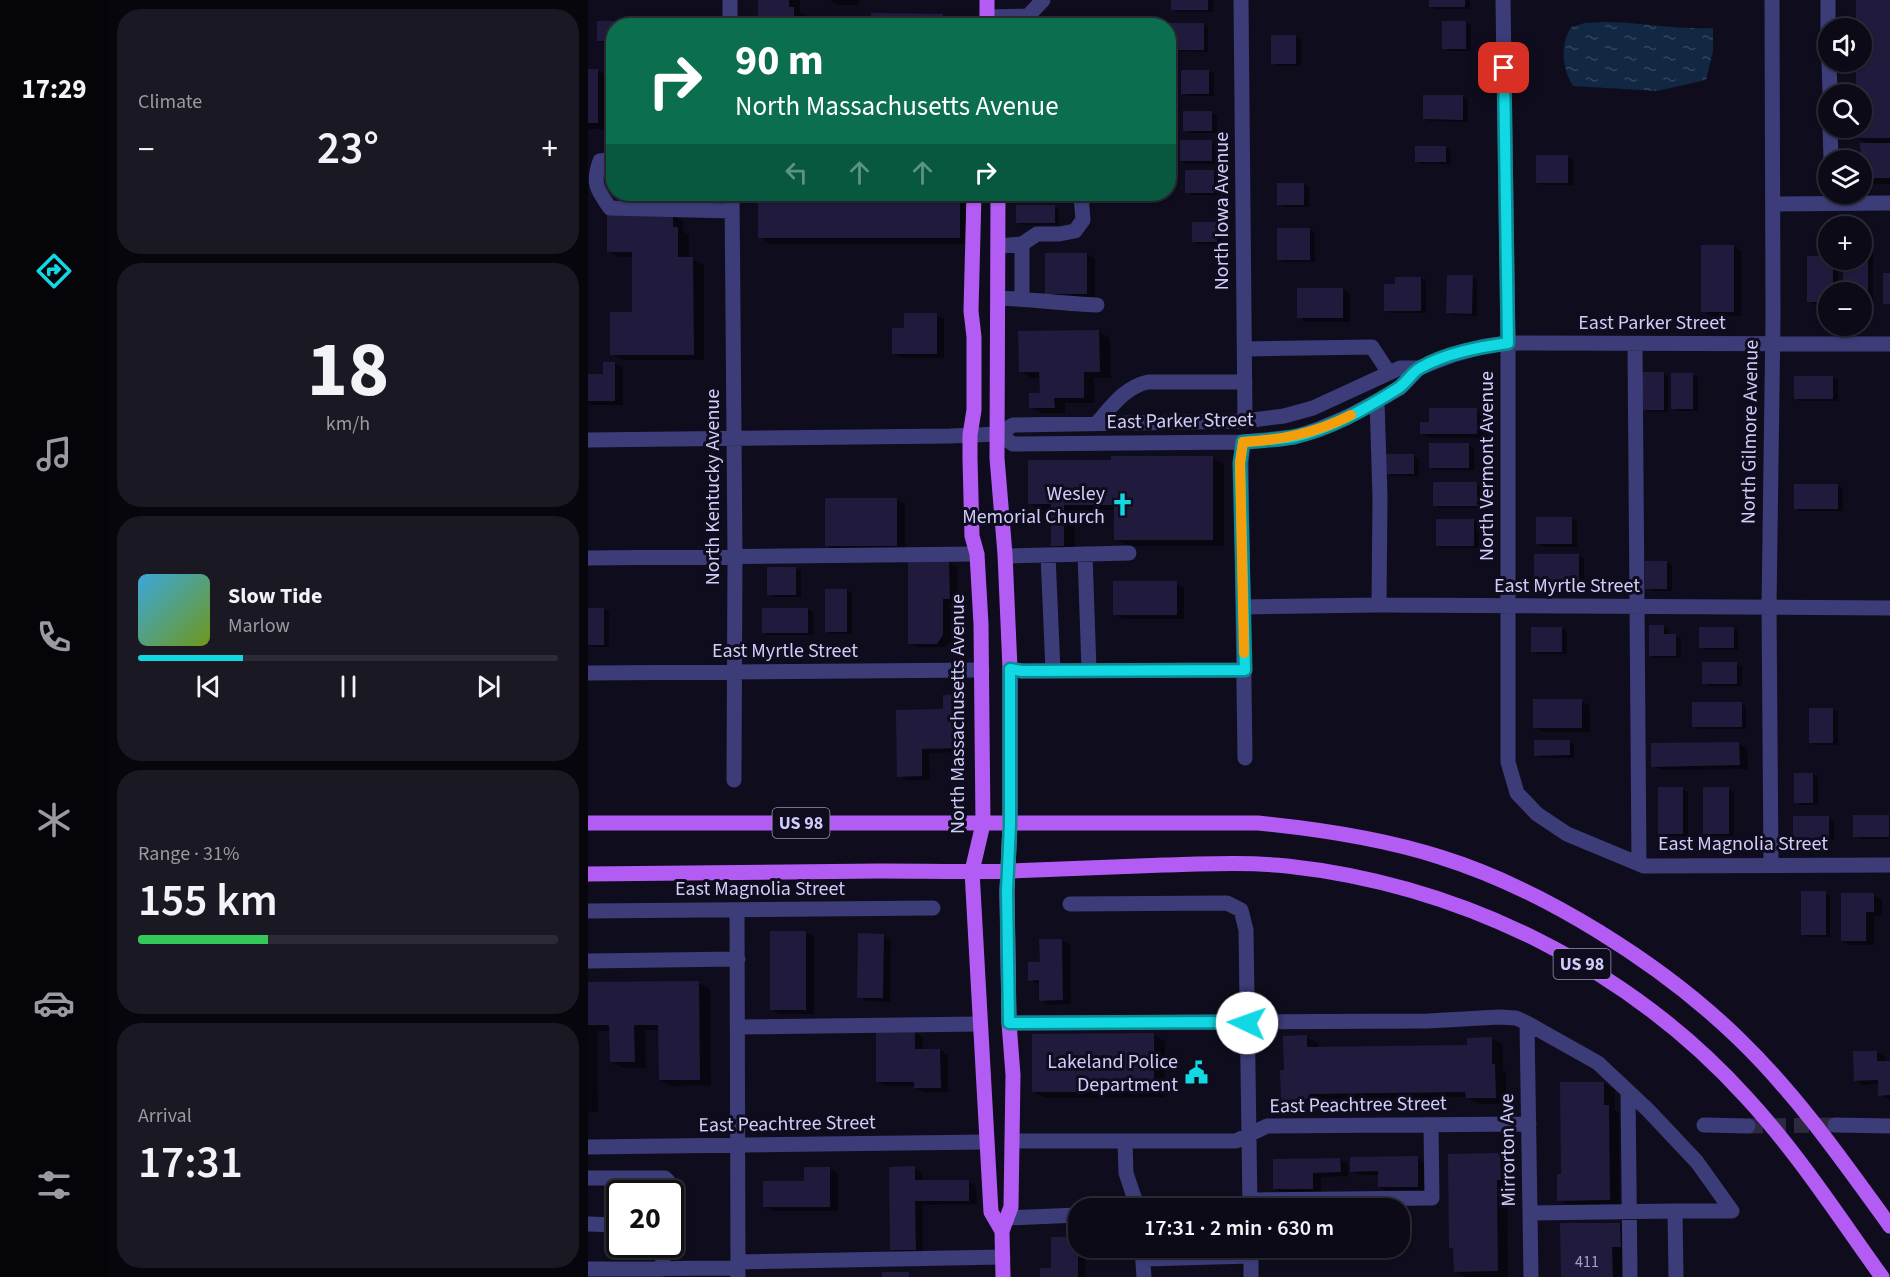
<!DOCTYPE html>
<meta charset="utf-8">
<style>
body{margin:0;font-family:"Source Sans 3",sans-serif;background:#191823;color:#f1f3f6;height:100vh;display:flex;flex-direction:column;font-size:22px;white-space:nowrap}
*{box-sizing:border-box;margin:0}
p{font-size:20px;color:#9a9aa1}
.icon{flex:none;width:33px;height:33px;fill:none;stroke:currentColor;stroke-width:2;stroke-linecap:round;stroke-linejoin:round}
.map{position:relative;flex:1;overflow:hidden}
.side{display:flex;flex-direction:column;gap:9px;padding:9px;background:#06060c;width:480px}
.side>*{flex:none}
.hud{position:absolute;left:18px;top:18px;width:570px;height:183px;border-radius:24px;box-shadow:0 2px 4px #0004,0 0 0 2px #2b2b35;background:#0b6e4f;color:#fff;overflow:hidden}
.controls{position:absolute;left:1230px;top:18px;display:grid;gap:12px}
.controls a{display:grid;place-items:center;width:54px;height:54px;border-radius:50%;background:#0b0a16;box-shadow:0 2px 4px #0004,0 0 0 2px #2b2b35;font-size:30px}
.speed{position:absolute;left:18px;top:1180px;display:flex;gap:12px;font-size:30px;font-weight:700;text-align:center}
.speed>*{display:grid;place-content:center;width:78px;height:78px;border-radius:50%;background:#0b0a16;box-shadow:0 2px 4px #0004,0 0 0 2px #2b2b35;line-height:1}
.speed .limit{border:3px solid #111;border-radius:9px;background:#fff;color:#111}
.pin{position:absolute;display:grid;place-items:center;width:51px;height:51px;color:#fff;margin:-26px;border-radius:12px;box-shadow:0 3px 9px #0006}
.me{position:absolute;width:66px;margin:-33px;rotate:273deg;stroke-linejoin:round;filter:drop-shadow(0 0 4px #0008)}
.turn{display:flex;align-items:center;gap:21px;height:126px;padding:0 30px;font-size:27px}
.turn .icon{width:78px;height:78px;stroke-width:2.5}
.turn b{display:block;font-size:42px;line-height:51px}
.lanes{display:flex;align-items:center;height:57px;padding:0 30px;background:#0003;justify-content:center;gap:30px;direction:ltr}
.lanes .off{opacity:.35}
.big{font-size:45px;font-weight:600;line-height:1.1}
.side .tile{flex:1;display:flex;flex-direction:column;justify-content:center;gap:9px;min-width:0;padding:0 21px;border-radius:24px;background:#191823}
.side .dial{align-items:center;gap:0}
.dial b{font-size:78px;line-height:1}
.song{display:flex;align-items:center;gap:18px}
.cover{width:72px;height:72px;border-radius:9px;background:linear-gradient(135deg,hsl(200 70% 55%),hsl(80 70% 35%))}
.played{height:6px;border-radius:3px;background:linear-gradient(90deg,#11d8e3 25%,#2b2b35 25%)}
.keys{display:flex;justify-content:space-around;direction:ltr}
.heat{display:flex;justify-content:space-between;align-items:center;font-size:33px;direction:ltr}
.charge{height:9px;border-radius:4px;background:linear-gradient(90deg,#34c759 31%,#2b2b35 0)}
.trip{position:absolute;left:480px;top:1198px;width:342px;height:60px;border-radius:24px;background:#0b0a16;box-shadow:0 2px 4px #0004,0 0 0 2px #2b2b35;font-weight:600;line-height:60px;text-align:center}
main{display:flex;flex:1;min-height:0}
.menu{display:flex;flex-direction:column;width:108px;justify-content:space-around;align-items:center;background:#040409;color:#9a9aa1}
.menu .icon{width:42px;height:42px}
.menu .on{color:#11d8e3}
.menu b{font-size:27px;color:#f1f3f6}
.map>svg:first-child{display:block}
</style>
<main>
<nav class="menu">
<b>17:29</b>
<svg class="icon on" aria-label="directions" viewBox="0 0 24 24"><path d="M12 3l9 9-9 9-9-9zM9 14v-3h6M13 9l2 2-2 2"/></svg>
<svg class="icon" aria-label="music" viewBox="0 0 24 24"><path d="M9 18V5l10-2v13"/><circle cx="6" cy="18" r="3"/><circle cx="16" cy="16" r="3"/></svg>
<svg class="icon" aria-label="phone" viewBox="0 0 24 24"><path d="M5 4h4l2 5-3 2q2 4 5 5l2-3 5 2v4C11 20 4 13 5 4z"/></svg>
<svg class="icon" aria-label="climate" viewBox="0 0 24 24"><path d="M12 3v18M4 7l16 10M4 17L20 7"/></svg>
<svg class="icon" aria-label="car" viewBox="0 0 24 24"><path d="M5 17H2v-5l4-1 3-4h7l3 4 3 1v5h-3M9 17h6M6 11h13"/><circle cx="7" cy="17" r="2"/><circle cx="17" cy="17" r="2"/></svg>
<svg class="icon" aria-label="filters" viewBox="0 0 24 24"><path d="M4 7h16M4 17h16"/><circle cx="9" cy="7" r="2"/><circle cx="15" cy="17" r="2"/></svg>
</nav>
<section class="side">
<div class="tile"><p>Climate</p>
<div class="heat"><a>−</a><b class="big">23°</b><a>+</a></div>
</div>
<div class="tile dial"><b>18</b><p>km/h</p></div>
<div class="tile">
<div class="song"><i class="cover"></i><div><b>Slow Tide</b><p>Marlow</p></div></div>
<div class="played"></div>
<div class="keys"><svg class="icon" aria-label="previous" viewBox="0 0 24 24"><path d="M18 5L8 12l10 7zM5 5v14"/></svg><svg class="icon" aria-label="pause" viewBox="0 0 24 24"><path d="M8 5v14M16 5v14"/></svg><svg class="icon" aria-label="next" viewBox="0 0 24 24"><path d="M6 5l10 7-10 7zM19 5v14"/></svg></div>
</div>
<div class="tile"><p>Range · 31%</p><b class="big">155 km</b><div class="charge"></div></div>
<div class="tile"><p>Arrival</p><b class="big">17:31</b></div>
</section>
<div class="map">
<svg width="1302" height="1277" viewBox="0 0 1302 1277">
<defs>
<pattern id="water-ripples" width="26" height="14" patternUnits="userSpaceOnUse" patternTransform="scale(1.5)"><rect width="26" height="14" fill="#112742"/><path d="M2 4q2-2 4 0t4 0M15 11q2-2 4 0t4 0" fill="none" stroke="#33455e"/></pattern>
</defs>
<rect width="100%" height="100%" fill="#0f0d1d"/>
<!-- water -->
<path fill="url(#water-ripples)" d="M1016 22C1052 22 1088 30 1125 28V51L1118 80 1069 91 985 86C974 68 972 45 983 27L997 23Z"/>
<!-- shadow -->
<path fill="#0007" d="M171 0H212V12L217 15V26H181L171 20Z
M241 0H271V5H250Z
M585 0H625V12H590L585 9Z
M843 0H882V9H848L843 6Z
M1269 0H1302V184H1284L1274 177 1273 145H1282L1270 138V128H1274V94H1270V62H1274V28H1270Z
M355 15 366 22V26H285Z
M495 20 504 26H467Z
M11 22H36L41 25 26 26V43H16L11 40Z
M877 22 883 25V51H861L856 48Z
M615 25 620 28V52L580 51V26Z
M707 36 713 39V66H690L685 63Z
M0 71H10L21 77V129H0Z
M621 71 626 74V96H599L594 93Z
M875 97 880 100V122L842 121 836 118Z
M597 113H624L629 116V133H602L597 130Z
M593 142H624L629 145V164H599L593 161Z
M858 147 863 150V164H834L829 161Z
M980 157 985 160V185H954L949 182Z
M625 171 630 174V195H604L599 192Z
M716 184 721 187V207H696L690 204Z
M64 194H104V205L64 202Z
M172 194H374L383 198V244H183L172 237Z
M466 207 471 210V225H435L429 222Z
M84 215 95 221V231L101 235V259H105L116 265V360H35L24 354 46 314 45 257H31L20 251Z
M629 223 634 226V244H611L606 241Z
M722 230 727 233V262H696L691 259Z
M1145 246 1153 251V316H1123L1115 311Z
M1274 249H1279L1285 252V306H1274V292H1256V264H1269V260H1274Z
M499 254 507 259V298H467L458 294Z
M1221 258H1240V260H1250V292H1240V305H1226L1221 302Z
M884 277 889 280V316L865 315 860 312Z
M833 278 838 281V313H803L798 310 809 285Z
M754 289 762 294V322H719L711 317Z
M348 315 356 319V358H314L305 353 318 330Z
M511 332 522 338 523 378H506L507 403H477V413H454L443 407 453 394V378H444L433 372Z
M16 363H27L35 368V405H0V375H16Z
M1075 373 1080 376V412H1061L1055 409Z
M1085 375H1105L1110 378V411H1090L1085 408Z
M1245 377 1250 380V401H1212L1207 398Z
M888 410 897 415V438H842L833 433Z
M881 445 886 448V470H847L842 467Z
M825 456 831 459V476H804L799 473Z
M625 458 636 464V546H539L528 539V510H487V551H476L465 545V510H452L441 503 524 461Z
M847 484H889L894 487V508H852L847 505Z
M1207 486H1250L1255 489V511H1212L1207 508Z
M238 500H309L317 504V550H247L238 545Z
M984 519 989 522V547H955L950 544Z
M886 520 891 523V548H855L850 545Z
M991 556 996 559V584H964V590H953L948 587Z
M321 562H361L369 567 370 603H362L363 640 357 647H329L321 643Z
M1079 562 1084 565V591H1064L1059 588Z
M208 568 213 571V597H186L181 594Z
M588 583 596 588V619H535L527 614Z
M259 590 264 593V634H244L238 631Z
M15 609 21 612V647H6L0 644Z
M220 609 225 612V635H180L175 632Z
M1075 626 1080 629V636H1088L1093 639V658H1067L1062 656Z
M974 628 979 631V654H950L945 651Z
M1145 628 1150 631V650H1118L1113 647Z
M1149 664 1154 667V686H1121L1116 683Z
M370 696 378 701 379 752 341 753 342 780H319L311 776 357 711Z
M993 701 1002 706V732H955L947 728Z
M1153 704 1158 707V729H1111L1106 726Z
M1245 709 1250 712V745H1227L1222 742Z
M981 741 986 744V758H953L948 755Z
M1064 744H1151L1159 748 1160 769 1073 770 1065 766Z
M1207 774H1225L1230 777V805H1212L1207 802Z
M1095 789 1100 792V836H1076L1071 833Z
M1140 789 1146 792V836H1122L1117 833Z
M1300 816 1302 817V839H1272L1267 836Z
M1241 818 1246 821V840H1212L1207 837Z
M1237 893 1242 896V937H1219L1214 934Z
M1285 895 1294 899V916H1286V945H1262L1254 941Z
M183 932H218L226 937V1014H192L183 1009Z
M295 935 303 940 302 1002 279 1001 271 997Z
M474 940 482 945 483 1004 461 1005 453 1000V985L441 980 453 963Z
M110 983 122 989 123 1085 83 1086 72 1080V1030H57L58 1068H35L23 1062V1031H9L10 1112H0V984Z
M327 1033 335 1037V1050H352L360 1055V1092H336L328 1088V1086H298L289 1081Z
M565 1035 577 1041V1097L457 1098 446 1092Z
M718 1037 730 1043V1048L881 1046 904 1039 915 1045V1071L918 1072V1104H890L879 1097 732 1099V1105H705L694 1099 697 1072Z
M1289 1052 1297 1057V1062H1302V1099L1292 1095V1084L1275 1085 1267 1080Z
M1016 1083 1027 1090V1111L1031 1113 1032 1206H982L971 1200 974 1176Z
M861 1155H912L923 1161 924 1185H919L920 1277H877L867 1271V1250L862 1248Z
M829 1158 837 1163 838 1191H800L791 1187V1175H772L763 1171Z
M752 1160 760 1164V1176L733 1177V1193H695L686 1188Z
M326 1168 334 1173 335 1182 380 1181 388 1186 389 1204 335 1205V1253L312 1254 303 1249Z
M242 1169 250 1174V1211H184L176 1206Z
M1032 1224 1043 1230 1035 1277H974V1225Z
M489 1239 490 1248H497V1277H453L465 1270Z"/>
<!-- building -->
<path fill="#201b3c" d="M170 0H201V7H206V21H170Z
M583 0H620V10H583Z
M841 0H877V7H841Z
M1268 0H1302V138H1268V128H1274V94H1268V62H1274V28H1268Z
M283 13 355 14V26H283Z
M466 19H496V26H466Z
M9 21H36V26H26V41H9Z
M854 21H878V49H854Z
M574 23H616V50H580V26H574Z
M683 35H708V64H683Z
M0 69H10V123H0Z
M593 70H621V94H593Z
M835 95H875V120L835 119Z
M595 111H624V131H595Z
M592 140H624V161H592Z
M1272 143H1302V178H1274Z
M827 146H858V162H827Z
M948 155H980V183H948Z
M597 170H626V193H597Z
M689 183H716V205H689Z
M63 194H100V203H63Z
M170 194H372V238H170Z
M428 205H467V223H428Z
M19 213H85V227H90V257H105L106 355H22V312H44V252H19Z
M604 222H629V242H604Z
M689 228H722V260H689Z
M1113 245H1146V312H1113Z
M1274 247H1280V304H1274V292H1255V263H1267V260H1274Z
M457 253H499V294H457Z
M1219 256H1240V260H1245V292H1240V302H1219Z
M1295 273H1302V304H1295Z
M859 275H885L884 314 858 313Z
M807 277H833V311H796V284H807Z
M709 288H755V318H709Z
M316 313H349V354H304V328H316Z
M511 330 512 372H496V398H466L467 408H441V393H452L451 372H431L430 331Z
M15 362H27V401H0V374H15Z
M1054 372H1076V410H1054Z
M1083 373H1105V409H1083Z
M1206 376H1245V399H1206Z
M841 408H889V434H832V422H841Z
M841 443H881V468H841Z
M797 454H826V474H797Z
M523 456H625V540H526V505H476V546H463V504H440V460H523Z
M845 482H889V506H845Z
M1206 484H1250V509H1206Z
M237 498H309V546H237Z
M948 517H984V544H948Z
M848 519H886V546H848Z
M946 554H991V581H959V587H946Z
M320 561H361L362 599H355V635L349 644H320Z
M1057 561H1079V589H1057Z
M179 567H208V595H179Z
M525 581H589V615H525Z
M237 589H259V632H237Z
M0 608H16V645H0Z
M174 608H220V633H174Z
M1061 625H1076V634H1088V656H1061Z
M943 627H974V652H943Z
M1111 627H1146V648H1111Z
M1114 662H1149V684H1114Z
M370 694 371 748 334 749V776L309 777 308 710 355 709V695Z
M945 699H994V728H945Z
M1104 702H1154V727H1104Z
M1221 708H1245V743H1221Z
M946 740H982V755L946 756Z
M1151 742 1152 765 1063 767V743Z
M1206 773H1225V803H1206Z
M1070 787H1095V834H1070Z
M1115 787H1141V834H1115Z
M1265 815H1301V837H1265Z
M1205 816H1241V838H1205Z
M1213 891H1238V935H1213Z
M1253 893H1286V912H1278V941H1253Z
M182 931H218V1010H182Z
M270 933 296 934 295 998H269Z
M451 939H474L475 1000 451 1001V980L440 981V962H452Z
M111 981 112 1080H71L70 1025H46L47 1062H22L21 1025H0V982Z
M288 1031H327V1049H352L353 1088H326V1082H288Z
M566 1033V1092H444V1034Z
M719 1035V1047L879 1045V1038L904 1037V1064H907L908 1098H878L877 1092 721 1094V1099L693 1100 692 1070H696L695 1036Z
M1265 1051H1289V1061H1302V1095L1290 1096V1080L1266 1081Z
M972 1082H1016V1105H1021L1022 1200 969 1201V1174H973Z
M912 1153 913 1180H909L910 1271 866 1272 865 1248H861L860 1154Z
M830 1156V1187H790V1171L762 1172V1157Z
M752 1158 753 1172 725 1173V1189H685V1159Z
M327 1166V1180H381V1201H327L328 1250H302L301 1167Z
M216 1167H242V1207H175V1181H216Z
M972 1223H1032L1033 1247H1024L1025 1277H973Z
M463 1237H490V1277H452V1268H463Z
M294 1272H321V1277H294Z"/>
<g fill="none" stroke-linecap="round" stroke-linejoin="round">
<!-- minor-tunnel -->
<path stroke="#2c2a3e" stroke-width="15" stroke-dasharray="15 8" stroke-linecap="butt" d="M1160 1126 1247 1125"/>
<!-- minor -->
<path stroke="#3c3c78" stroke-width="15" d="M142 0V26
M653 0 657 421
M915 0 920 343V762L929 793 949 814 979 834 1056 866 1302 865
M1240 0V38
M399 17 440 16 455 0
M1241 62 1242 94
M1242 128 1243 160
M26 159 12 161C4 183 9 190 22 208L144 211
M144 194 147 555 146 780
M1185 204 1302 203
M434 244 449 234H471L487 231 495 220 493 196 491 194
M410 246 434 244V299
M410 298C444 299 476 304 509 305
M1047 344 1051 864
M657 349 784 347 801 373
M789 401 792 497 791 605
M509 423C524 406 537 387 560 382H657
M410 434 425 444 655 442 707 437 733 428 759 417 789 401 812 388 831 368
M0 440 362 436 410 434 425 425 657 421 696 416 725 408 812 368H831L865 355 897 346 920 343 1302 344
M655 442 653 463 657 758
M497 554 501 670
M460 555 465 671
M417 556 541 553
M0 558 389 554
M656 607 791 605 1302 608
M422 669 434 671 657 670
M0 673 394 670
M1183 864 1181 608 1185 318 1184 0
M482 904 639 903 653 910 658 930 662 1209
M149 910 150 1277
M0 911 345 908
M0 961 150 959
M421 1023 840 1021 911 1017 928 1018 939 1023 1010 1063 1060 1110 1109 1162 1144 1211H1087L1088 1277
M939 1023 943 1277
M150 1027 392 1024
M1040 1091 1042 1277
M1116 1125 1160 1126
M1247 1125 1302 1126
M424 1141H648L679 1126 941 1124
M537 1141 538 1173 550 1209
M0 1147 398 1142
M0 1178H77L80 1181V1194
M662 1200 844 1198 843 1125
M942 1213 1087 1211
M419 1218 490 1215
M0 1224 32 1225
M554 1248 556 1277
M663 1248V1277
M555 1259 663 1256
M150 1262 415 1257
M0 1269 150 1268
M74 1269 76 1245"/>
<!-- major -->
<path stroke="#b35cf3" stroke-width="15" d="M399 0V26
M386 194 383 311 386 337V410L382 435V459L384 536 389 554 393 624 395 824 384 871 403 1212 414 1231
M410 194 409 458 417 554 422 669V824L419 891 421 1023 425 1075 423 1207 414 1231 415 1277
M0 823H670C731 829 793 838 852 857 955 889 1074 964 1151 1039 1209 1095 1255 1161 1302 1226
M0 874C97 873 194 872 292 871 335 871 379 872 423 871 474 869 525 867 576 865 617 864 658 862 699 866 873 885 1040 967 1158 1097 1209 1152 1250 1216 1294 1277"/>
</g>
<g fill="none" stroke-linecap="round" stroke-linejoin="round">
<defs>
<path id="route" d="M659 1023 641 1022 421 1023 419 891 422 824V669L434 671 657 670 652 463 655 442C672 441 688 440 705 437 741 430 777 409 809 389 818 384 823 373 832 368 858 353 891 347 920 343L916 68"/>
</defs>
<!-- route casing -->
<use href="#route" stroke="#0b8c94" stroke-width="15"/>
<!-- route -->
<use href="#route" stroke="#11d8e3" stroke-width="10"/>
<!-- slow -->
<path stroke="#f59e0b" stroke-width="10" d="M656 653 652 463 655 442C694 440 728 433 763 415"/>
</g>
<!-- icons -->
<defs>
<symbol id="church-bare" viewBox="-9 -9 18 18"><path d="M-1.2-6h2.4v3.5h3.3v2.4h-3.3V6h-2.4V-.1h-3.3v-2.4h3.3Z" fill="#11d8e3" stroke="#0f0d1d" stroke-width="2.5" paint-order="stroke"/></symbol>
<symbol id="civic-bare" viewBox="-9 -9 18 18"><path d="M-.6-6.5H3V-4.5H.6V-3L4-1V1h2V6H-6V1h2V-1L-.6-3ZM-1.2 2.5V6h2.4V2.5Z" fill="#11d8e3" stroke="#0f0d1d" stroke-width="2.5" paint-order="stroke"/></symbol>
</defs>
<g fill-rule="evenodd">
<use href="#church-bare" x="518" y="488" width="33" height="33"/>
<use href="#civic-bare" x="592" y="1056" width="33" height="33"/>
</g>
<g text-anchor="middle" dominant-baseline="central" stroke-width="6" stroke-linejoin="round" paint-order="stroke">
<!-- number labels -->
<g font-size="16" fill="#a4a0cb">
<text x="999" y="1262">411</text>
</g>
<!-- shield labels -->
<g fill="#0f0d1d" stroke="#9693b8" stroke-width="1.5">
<rect x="184.5" y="808" width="57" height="30" rx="4.5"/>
<rect x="965.5" y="949" width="57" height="30" rx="4.5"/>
</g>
<g font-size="18" font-weight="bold" fill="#d0cdfb">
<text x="213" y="823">US 98</text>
<text x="994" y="964">US 98</text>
</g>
<!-- street labels -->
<g font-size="20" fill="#d0cdfb" stroke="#0f0d1d">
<text transform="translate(634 211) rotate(-90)">North Iowa Avenue</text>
<text x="1064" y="323">East Parker Street</text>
<text transform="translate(592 421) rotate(-1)">East Parker Street</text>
<text transform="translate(1162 432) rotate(-89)">North Gilmore Avenue</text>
<text transform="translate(899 466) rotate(-90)">North Vermont Avenue</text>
<text transform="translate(125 487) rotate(-90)">North Kentucky Avenue</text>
<text x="979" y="586">East Myrtle Street</text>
<text x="197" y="651">East Myrtle Street</text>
<text transform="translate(370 714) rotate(-90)">North Massachusetts Avenue</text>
<text x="1155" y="844">East Magnolia Street</text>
<text x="172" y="889">East Magnolia Street</text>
<text transform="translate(770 1105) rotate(-1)">East Peachtree Street</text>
<text transform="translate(199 1124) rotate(-1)">East Peachtree Street</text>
<text transform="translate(920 1150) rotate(-91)">Mirrorton Ave</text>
</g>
<!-- poi labels -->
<g font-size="20" fill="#d0cdfb" stroke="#0f0d1d" text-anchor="end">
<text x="517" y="494">Wesley<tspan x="517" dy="23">Memorial Church</tspan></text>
<text x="590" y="1062">Lakeland Police<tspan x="590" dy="23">Department</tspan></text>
</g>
</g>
</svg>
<div class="controls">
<a><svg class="icon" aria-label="sound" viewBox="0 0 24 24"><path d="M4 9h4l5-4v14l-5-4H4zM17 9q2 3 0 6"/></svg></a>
<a><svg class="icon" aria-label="search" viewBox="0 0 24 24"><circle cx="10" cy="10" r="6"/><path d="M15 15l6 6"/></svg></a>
<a><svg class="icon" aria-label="layers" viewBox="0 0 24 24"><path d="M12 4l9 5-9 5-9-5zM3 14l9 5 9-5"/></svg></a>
<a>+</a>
<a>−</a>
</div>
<div class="speed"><div class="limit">20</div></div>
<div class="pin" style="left:916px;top:68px;background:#d93025"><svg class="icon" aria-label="arrive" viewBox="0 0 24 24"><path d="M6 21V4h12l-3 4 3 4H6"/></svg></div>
<svg class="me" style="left:659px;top:1023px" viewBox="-20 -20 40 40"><circle r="19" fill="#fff"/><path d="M0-13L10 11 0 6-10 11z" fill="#11d8e3"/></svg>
<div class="trip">17:31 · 2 min · 630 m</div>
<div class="hud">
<div class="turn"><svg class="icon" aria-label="right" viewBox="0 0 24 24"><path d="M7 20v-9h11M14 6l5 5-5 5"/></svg><div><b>90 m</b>North Massachusetts Avenue</div></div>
<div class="lanes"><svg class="icon off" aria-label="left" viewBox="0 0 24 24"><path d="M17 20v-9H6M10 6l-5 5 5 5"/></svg><svg class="icon off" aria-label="ahead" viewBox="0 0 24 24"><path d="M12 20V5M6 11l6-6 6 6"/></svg><svg class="icon off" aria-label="ahead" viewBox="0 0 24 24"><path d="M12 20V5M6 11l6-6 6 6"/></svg><svg class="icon" aria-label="right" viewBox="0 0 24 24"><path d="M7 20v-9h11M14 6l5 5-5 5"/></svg></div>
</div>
</div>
</main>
